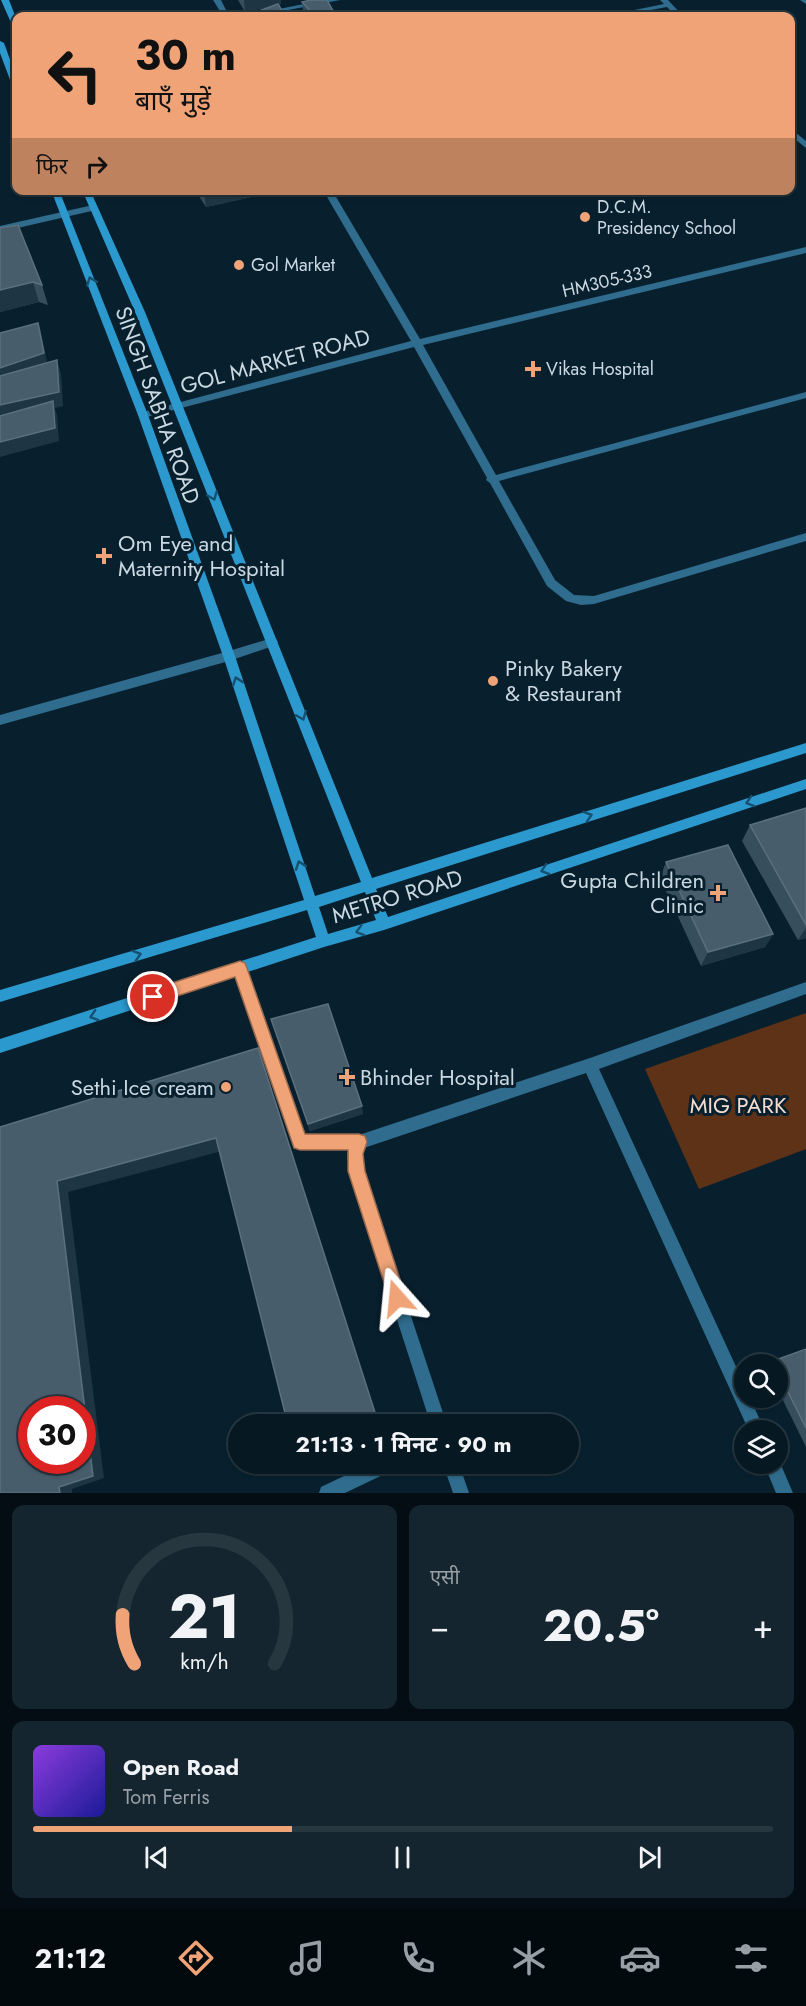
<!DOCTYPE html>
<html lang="hi">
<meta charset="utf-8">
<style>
body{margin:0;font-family:Jost,"Noto Sans Devanagari",sans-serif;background:#14252f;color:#f1f3f6;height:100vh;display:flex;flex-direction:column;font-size:22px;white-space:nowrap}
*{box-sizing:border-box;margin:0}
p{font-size:20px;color:#98a0a5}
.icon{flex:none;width:33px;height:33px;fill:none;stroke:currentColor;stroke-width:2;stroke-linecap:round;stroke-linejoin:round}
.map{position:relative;height:1493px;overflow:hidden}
.sheet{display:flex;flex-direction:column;gap:12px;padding:12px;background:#030d13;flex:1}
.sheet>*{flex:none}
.top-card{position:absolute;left:12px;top:12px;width:783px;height:183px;border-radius:12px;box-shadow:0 2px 4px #0004,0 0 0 2px #273740;background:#efa377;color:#111;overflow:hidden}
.tools{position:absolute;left:734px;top:1354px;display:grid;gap:12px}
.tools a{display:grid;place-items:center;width:54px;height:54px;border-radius:50%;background:#061822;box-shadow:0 2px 4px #0004,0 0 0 2px #273740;font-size:30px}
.speed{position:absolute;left:18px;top:1396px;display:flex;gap:12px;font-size:30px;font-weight:700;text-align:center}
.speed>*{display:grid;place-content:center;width:78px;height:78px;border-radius:50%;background:#061822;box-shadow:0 2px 4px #0004,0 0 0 2px #273740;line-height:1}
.speed .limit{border:9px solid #d22;background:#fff;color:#111}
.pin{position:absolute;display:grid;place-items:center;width:51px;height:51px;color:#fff;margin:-26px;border:3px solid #fff;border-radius:50%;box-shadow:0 2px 6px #0007}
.me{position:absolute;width:66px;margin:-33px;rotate:342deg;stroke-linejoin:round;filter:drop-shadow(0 0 4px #0008)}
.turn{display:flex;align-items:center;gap:21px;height:126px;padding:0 24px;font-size:27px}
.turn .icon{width:78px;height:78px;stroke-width:2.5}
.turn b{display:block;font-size:42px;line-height:51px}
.then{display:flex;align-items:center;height:57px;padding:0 24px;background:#0003;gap:12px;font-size:22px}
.big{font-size:45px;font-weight:700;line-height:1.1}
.sheet .card{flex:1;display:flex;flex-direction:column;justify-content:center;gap:9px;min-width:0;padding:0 21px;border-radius:12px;background:#14252f}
.sheet .dial{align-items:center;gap:0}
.dial svg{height:156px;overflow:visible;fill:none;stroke:#273740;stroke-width:7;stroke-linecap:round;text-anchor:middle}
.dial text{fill:#f1f3f6;stroke:none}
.song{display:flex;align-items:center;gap:18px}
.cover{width:72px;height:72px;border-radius:9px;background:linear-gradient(135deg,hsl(270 70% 55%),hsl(240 70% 35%))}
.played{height:6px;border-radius:3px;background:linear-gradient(90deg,#efa377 35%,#273740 35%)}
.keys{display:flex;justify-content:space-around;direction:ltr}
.heat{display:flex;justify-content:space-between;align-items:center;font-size:33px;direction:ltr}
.sheet .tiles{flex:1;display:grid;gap:12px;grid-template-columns:1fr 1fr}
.card:last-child{grid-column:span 2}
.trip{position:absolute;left:228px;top:1414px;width:351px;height:60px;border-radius:30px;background:#061822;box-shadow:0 2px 4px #0004,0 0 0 2px #273740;font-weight:700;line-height:60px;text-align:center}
.dock{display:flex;height:96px;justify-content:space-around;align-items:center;background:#020a0e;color:#98a0a5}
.dock .icon{width:42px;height:42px}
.dock .selected{color:#efa377}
.dock b{font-size:27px;color:#f1f3f6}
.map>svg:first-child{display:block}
</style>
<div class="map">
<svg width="806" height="1493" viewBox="0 0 806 1493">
<rect width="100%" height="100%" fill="#08202e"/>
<!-- green -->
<path fill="#5e3217" d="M806 1013V1149L699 1189 645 1069Z"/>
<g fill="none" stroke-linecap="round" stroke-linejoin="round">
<!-- street -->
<path fill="#2f6c8d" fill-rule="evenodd" d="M213 0H221L229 16H223Z
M324 0H340L257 16H244Z
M660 0H668L683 16H676L667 7 618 16H605L664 4Z
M800 0H806V4Z
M790 128 806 141V148L790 135Z
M323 190H332L420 339 806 247V253L423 345 496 475 806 392V398L499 481 555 580 574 595 594 596 806 533V541L594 604 581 605 566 601 547 586 490 483 486 480 487 478 414 347 143 418 140 417 138 415 143 412 411 341Z
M93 205 97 208 96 210 0 232V226Z
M272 638 276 639 278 642 276 645 229 661 0 725V715L229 651Z
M240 962 245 964 247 968 305 1135H359L590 1058 806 982V994L599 1069 744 1384V1398H750L765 1431H749L586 1073 364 1148 361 1154 363 1171 447 1425H431L349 1171 347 1154 349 1149H300L295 1147 233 968 235 964Z
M777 1458H778L793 1493H776L764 1464H777Z
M369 1464H395L393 1470 345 1493H319L321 1487Z
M443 1464H459L469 1493H453Z"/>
<!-- secondary -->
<path fill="#2b98ce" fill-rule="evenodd" d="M1 0H9L16 18V27L12 25Z
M0 41 4 43 16 76V87L12 85 0 53Z
M51 190H59L148 415 235 656 315 896 361 882 135 312 82 190H90L145 312 372 878 806 743V753L376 889 388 917 806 779V789L384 930 324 947 0 1053V1039L316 937 307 910 0 1002V990L304 900 223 656 138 415ZM365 892 376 920 328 934 319 907Z"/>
</g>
<!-- wall -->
<path fill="#374e5d" d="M238 0H281V4L278 5 285 16H259V11L273 6 245 12Z
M302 2 336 16H304Z
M195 190H278V191L206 207Z
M0 228 42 285 48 305 39 302 0 312Z
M806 808V938L798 940 742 841 750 825Z
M666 862 773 934 765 947 701 966 660 878Z
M271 1019 363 1114 310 1131Z
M806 1349V1447L777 1388V1365H765Z"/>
<!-- shaded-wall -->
<path fill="#1e3644" d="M244 0H281V4L245 12Z
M214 190H278V191L206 207 204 193Z
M33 282 39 302 0 312V290Z
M38 323 42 337 48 367 0 383V368Z
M57 360 61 374 63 406 55 408 57 415 59 441 0 457V405Z
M806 928V938L798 940Z
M773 934 765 947 701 966 708 952Z
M362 1106 363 1114 310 1131 308 1124Z
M216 1138 222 1151 68 1192 104 1478 72 1489V1493H60L59 1487 57 1181Z
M313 1464H323L303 1472 299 1470Z"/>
<!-- building -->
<path fill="#475d6b" stroke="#5b707e" stroke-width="1.5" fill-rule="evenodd" d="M311 0H327L336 16H315L302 2Z
M278 4 285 16H262L259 11Z
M203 190H214L204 193Z
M18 225 42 285 33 282 0 290V228Z
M38 323 44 353 0 368V333Z
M57 360 59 392 0 405V376Z
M53 401 55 428 0 442V416Z
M806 808V925L750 825Z
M728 845 773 934 708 952 666 862Z
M328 1004 362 1106 308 1124 271 1019Z
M258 1048 379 1425H288L216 1138 57 1181 93 1476 59 1487 60 1493H0V1127ZM32 1410H82V1461H32Z
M806 1349V1428L777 1370V1365H774L773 1361Z
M298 1464H313L299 1470Z"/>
<!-- one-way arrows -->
<defs><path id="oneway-chevron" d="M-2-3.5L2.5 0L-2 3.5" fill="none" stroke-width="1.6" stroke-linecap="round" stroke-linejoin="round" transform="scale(1.5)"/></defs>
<g stroke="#16506e">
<use href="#oneway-chevron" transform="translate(91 281) rotate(-111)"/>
<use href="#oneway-chevron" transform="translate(213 496) rotate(68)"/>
<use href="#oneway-chevron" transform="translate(237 681) rotate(-109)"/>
<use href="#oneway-chevron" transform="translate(302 716) rotate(68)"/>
<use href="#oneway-chevron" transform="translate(750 802) rotate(162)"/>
<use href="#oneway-chevron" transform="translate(588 816) rotate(-17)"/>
<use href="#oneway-chevron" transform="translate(300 865) rotate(-109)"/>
<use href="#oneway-chevron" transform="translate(545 870) rotate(162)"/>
<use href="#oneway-chevron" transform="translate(360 931) rotate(164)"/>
<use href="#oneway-chevron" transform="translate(137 955) rotate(-17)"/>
<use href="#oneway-chevron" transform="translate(94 1016) rotate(162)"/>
</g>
<!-- route -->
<path fill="#efa377" stroke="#9b6a4d" stroke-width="1.5" d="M240 961 245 963 247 968 305 1134H359L365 1136 367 1142 363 1154 365 1171 406 1298 404 1304 397 1307 391 1304 389 1298 348 1171V1150H300L294 1148 235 977 153 1004 147 1002 145 997 147 991 153 989Z"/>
<!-- markers -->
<g fill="#efa377" stroke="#08202e" stroke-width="2">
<circle cx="585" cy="217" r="6"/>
<circle cx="239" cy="265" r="6"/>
<path d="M530 360h6v6h6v6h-6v6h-6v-6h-6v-6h6z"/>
<path d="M101 547h6v6h6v6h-6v6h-6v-6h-6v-6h6z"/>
<circle cx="493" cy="681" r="6"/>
<path d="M715 884h6v6h6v6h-6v6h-6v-6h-6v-6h6z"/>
<path d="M344 1068h6v6h6v6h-6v6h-6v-6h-6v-6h6z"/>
<circle cx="226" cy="1087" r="6"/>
</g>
<g text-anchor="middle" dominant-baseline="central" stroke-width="6" stroke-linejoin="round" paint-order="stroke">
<!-- far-poi labels -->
<g font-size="18" fill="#cad8e1" stroke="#08202e" text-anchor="start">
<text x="597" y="207">D.C.M.<tspan x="597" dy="21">Presidency School</tspan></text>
<text x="251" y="265">Gol Market</text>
<text x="546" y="369">Vikas Hospital</text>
</g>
<!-- far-street labels -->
<g font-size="18" fill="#cad8e1" stroke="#08202e">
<text transform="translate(607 281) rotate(-13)">HM305-333</text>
</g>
<!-- street labels -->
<g font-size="22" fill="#cad8e1" stroke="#08202e">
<text transform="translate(275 361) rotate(-15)">GOL MARKET ROAD</text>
<text transform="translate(158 405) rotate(70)">SINGH SABHA ROAD</text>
<text transform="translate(397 896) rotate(-17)">METRO ROAD</text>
</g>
<!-- poi labels -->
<g font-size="22" fill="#cad8e1" stroke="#08202e" text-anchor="start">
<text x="118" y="543">Om Eye and<tspan x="118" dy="25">Maternity Hospital</tspan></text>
<text x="505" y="668">Pinky Bakery<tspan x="505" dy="25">&amp; Restaurant</tspan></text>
<text x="704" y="880" text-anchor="end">Gupta Children<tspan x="704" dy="25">Clinic</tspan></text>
<text x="360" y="1077">Bhinder Hospital</text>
<text x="214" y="1087" text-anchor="end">Sethi Ice cream</text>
</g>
<!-- park labels -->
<g font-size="22" fill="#f4ddd0" stroke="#08202e">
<text x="738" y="1105">MIG PARK</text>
</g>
</g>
</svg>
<div class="tools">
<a><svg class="icon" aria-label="search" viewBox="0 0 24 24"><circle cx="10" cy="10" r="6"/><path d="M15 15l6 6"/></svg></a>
<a><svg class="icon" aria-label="layers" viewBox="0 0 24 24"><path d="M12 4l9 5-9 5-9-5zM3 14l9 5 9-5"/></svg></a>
</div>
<div class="speed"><div class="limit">30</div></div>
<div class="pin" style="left:153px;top:997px;background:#d93025"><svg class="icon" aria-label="arrive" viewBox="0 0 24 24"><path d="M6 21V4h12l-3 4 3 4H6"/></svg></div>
<svg class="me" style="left:397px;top:1298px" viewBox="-20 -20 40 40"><path d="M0-17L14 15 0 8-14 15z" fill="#efa377" stroke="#fff" stroke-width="4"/></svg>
<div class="trip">21:13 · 1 मिनट · 90 m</div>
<div class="top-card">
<div class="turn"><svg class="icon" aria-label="left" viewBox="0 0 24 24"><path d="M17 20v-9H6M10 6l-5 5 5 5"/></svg><div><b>30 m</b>बाएँ मुड़ें</div></div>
<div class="then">फिर<svg class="icon" aria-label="right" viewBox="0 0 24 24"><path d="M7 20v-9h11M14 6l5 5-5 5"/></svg></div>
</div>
</div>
<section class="sheet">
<div class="tiles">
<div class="card dial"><svg viewBox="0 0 100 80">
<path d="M14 69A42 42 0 1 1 86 69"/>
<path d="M14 69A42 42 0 0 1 8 44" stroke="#efa377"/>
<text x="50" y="56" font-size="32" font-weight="700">21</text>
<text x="50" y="72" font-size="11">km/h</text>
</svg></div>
<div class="card"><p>एसी</p>
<div class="heat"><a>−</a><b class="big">20.5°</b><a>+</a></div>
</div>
<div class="card">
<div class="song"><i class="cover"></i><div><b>Open Road</b><p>Tom Ferris</p></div></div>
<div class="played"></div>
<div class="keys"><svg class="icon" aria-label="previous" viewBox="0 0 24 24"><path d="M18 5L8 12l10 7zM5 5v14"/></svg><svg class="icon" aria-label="pause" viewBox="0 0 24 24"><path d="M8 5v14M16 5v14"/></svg><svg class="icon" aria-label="next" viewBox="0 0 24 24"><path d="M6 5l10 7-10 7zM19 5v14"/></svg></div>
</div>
</div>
</section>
<nav class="dock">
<b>21:12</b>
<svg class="icon selected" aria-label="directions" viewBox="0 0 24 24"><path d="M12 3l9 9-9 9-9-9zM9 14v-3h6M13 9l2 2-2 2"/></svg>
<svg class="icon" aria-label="music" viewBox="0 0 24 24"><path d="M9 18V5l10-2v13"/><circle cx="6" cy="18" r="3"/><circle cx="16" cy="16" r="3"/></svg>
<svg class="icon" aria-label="phone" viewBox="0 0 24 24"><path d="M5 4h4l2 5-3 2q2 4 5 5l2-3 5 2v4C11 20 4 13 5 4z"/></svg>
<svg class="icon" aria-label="climate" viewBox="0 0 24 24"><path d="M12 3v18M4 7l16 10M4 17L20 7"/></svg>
<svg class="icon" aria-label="car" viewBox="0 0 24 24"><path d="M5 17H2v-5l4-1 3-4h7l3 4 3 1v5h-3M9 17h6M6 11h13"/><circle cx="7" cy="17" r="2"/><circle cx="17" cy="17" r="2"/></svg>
<svg class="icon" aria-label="filters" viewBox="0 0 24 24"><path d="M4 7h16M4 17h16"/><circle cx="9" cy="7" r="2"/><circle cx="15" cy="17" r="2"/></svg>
</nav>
